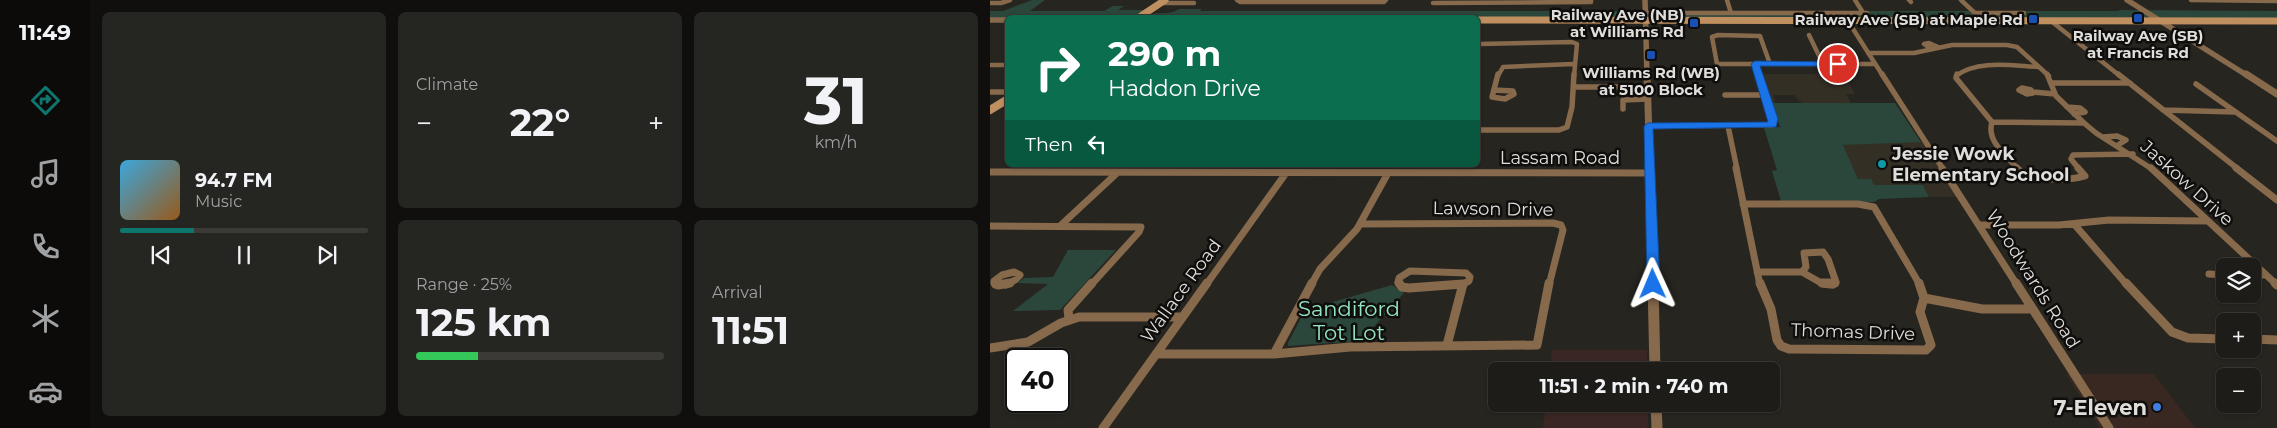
<!DOCTYPE html>
<meta charset="utf-8">
<style>
body{margin:0;font-family:Montserrat,sans-serif;background:#252521;color:#f1f3f6;height:100vh;display:flex;flex-direction:column;font-size:19px;white-space:nowrap}
*{box-sizing:border-box;margin:0}
p{font-size:16px;color:#a0a1a2}
.icon{flex:none;width:28px;height:28px;fill:none;stroke:currentColor;stroke-width:2;stroke-linecap:round;stroke-linejoin:round}
.map{position:relative;flex:1;overflow:hidden}
.sheet{display:flex;flex-direction:column;gap:12px;padding:12px;background:#100f0d;width:900px}
.sheet>*{flex:none}
.top-card{position:absolute;left:15px;top:15px;width:475px;height:152px;border-radius:8px;box-shadow:0 1px 4px #0004,0 0 0 1px #3b3a37;background:#0b6e4f;color:#fff;overflow:hidden}
.controls{position:absolute;left:1226px;top:258px;display:grid;gap:10px}
.controls a{display:grid;place-items:center;width:45px;height:45px;border-radius:8px;background:#1d1c18;box-shadow:0 1px 4px #0004,0 0 0 1px #3b3a37;font-size:25px}
.speed{position:absolute;left:15px;top:348px;display:flex;gap:10px;font-size:25px;font-weight:700;text-align:center}
.speed>*{display:grid;place-content:center;width:65px;height:65px;border-radius:50%;background:#1d1c18;box-shadow:0 1px 4px #0004,0 0 0 1px #3b3a37;line-height:1}
.speed .limit{border:2px solid #111;border-radius:8px;background:#fff;color:#111}
.pin{position:absolute;display:grid;place-items:center;width:42px;height:42px;color:#fff;margin:-21px;border:2px solid #fff;border-radius:50%;box-shadow:0 1px 5px #0007}
.me{position:absolute;width:55px;margin:-28px;rotate:359deg;stroke-linejoin:round;filter:drop-shadow(0 0 4px #0008)}
.turn{display:flex;align-items:center;gap:18px;height:105px;padding:0 20px;font-size:22px}
.turn .icon{width:65px;height:65px;stroke-width:2.5}
.turn b{display:block;font-size:35px;line-height:42px}
.then{display:flex;align-items:center;height:48px;padding:0 20px;background:#0003;gap:10px;font-size:19px}
.big{font-size:38px;font-weight:700;line-height:1.1}
.sheet .widget{flex:1;display:flex;flex-direction:column;justify-content:center;gap:8px;min-width:0;padding:0 18px;border-radius:8px;background:#252521}
.sheet .dial{align-items:center;gap:0}
.dial b{font-size:65px;line-height:1}
.song{display:flex;align-items:center;gap:15px}
.cover{width:60px;height:60px;border-radius:8px;background:linear-gradient(135deg,hsl(200 70% 55%),hsl(30 70% 35%))}
.played{height:5px;border-radius:2px;background:linear-gradient(90deg,#0f766e 30%,#3b3a37 30%)}
.keys{display:flex;justify-content:space-around;direction:ltr}
.heat{display:flex;justify-content:space-between;align-items:center;font-size:28px;direction:ltr}
.charge{height:8px;border-radius:4px;background:linear-gradient(90deg,#34c759 25%,#3b3a37 0)}
.sheet .tiles{flex:1;display:grid;gap:12px;grid-template-columns:repeat(3,1fr)}
.widget:first-child{grid-row:span 2}
.trip{position:absolute;left:498px;top:362px;width:292px;height:50px;border-radius:8px;background:#1d1c18;box-shadow:0 1px 4px #0004,0 0 0 1px #3b3a37;font-weight:700;line-height:50px;text-align:center}
main{display:flex;flex:1;min-height:0}
.tab-bar{display:flex;flex-direction:column;width:90px;justify-content:space-around;align-items:center;background:#0c0b0a;color:#a0a1a2}
.tab-bar .icon{width:35px;height:35px}
.tab-bar .selected{color:#0f766e}
.tab-bar b{font-size:22px;color:#f1f3f6}
.map>svg:first-child{display:block}
</style>
<main>
<nav class="tab-bar">
<b>11:49</b>
<svg class="icon selected" aria-label="directions" viewBox="0 0 24 24"><path d="M12 3l9 9-9 9-9-9zM9 14v-3h6M13 9l2 2-2 2"/></svg>
<svg class="icon" aria-label="music" viewBox="0 0 24 24"><path d="M9 18V5l10-2v13"/><circle cx="6" cy="18" r="3"/><circle cx="16" cy="16" r="3"/></svg>
<svg class="icon" aria-label="phone" viewBox="0 0 24 24"><path d="M5 4h4l2 5-3 2q2 4 5 5l2-3 5 2v4C11 20 4 13 5 4z"/></svg>
<svg class="icon" aria-label="climate" viewBox="0 0 24 24"><path d="M12 3v18M4 7l16 10M4 17L20 7"/></svg>
<svg class="icon" aria-label="car" viewBox="0 0 24 24"><path d="M5 17H2v-5l4-1 3-4h7l3 4 3 1v5h-3M9 17h6M6 11h13"/><circle cx="7" cy="17" r="2"/><circle cx="17" cy="17" r="2"/></svg>
</nav>
<section class="sheet">
<div class="tiles">
<div class="widget">
<div class="song"><i class="cover"></i><div><b>94.7 FM</b><p>Music</p></div></div>
<div class="played"></div>
<div class="keys"><svg class="icon" aria-label="previous" viewBox="0 0 24 24"><path d="M18 5L8 12l10 7zM5 5v14"/></svg><svg class="icon" aria-label="pause" viewBox="0 0 24 24"><path d="M8 5v14M16 5v14"/></svg><svg class="icon" aria-label="next" viewBox="0 0 24 24"><path d="M6 5l10 7-10 7zM19 5v14"/></svg></div>
</div>
<div class="widget"><p>Climate</p>
<div class="heat"><a>−</a><b class="big">22°</b><a>+</a></div>
</div>
<div class="widget dial"><b>31</b><p>km/h</p></div>
<div class="widget"><p>Range · 25%</p><b class="big">125 km</b><div class="charge"></div></div>
<div class="widget"><p>Arrival</p><b class="big">11:51</b></div>
</div>
</section>
<div class="map">
<svg width="1287" height="428" viewBox="0 0 1287 428">
<rect width="100%" height="100%" fill="#272520"/>
<!-- commercial -->
<path fill="#392721" d="M1076 374H1164L1205 428H1110Z"/>
<!-- industrial -->
<path fill="#3a2723" d="M562 350H657V371H560Z
M556 404H658V424L657 428H553Z"/>
<!-- built -->
<path fill="#332f25" d="M772 74H854L865 94H856L861 103H812L804 95H783L785 103H782Z
M901 142H935L970 197H939L933 185H884L868 179 852 145Z"/>
<!-- green -->
<path fill="#2b473b" d="M42 0H55L40 11H114L123 6H134L128 10H154L142 17 0 19V11H13Z
M189 9H212L210 11H651V14H877V11H979L983 15 1038 14 1035 11H1130L1128 10 1287 11V19L155 18C166 9 177 17 189 9Z
M782 103H905L931 142 853 145 868 179H881L884 185H933L939 197 889 199 884 202 791 201 782 171 787 170 774 128 790 127Z
M78 250H126L70 310 23 311 58 284 27 283 34 278 63 277Z
M402 285 414 293 371 341 298 346V343L315 310Z"/>
<!-- forest -->
<path fill="#2a5e49" d="M590 12H649V16H594Z"/>
<g fill="none" stroke-linecap="round" stroke-linejoin="round">
<!-- minor-far3 -->
<path stroke="#87694c" stroke-width="4.5" d="M247 0 250 2H394L396 0
M737 0 741 13
M865 0 872 11 870 13
M919 0 921 2
M971 0 987 15
M1201 0 1287 1
M0 3H11L20 0
M170 3H204
M443 3 601 2V0
M655 13H877
M985 13H1034
M858 21 893 76
M1061 21 1130 76
M728 35 770 36 780 64H727L722 37Z
M819 35 833 64
M488 44 582 42 587 44 584 76
M941 49 934 44 939 43 948 47
M878 53H924L962 45H1017L1027 47 1059 76
M765 64 769 76
M780 64H885
M0 65H18
M508 76 513 67 583 64
M966 76C987 59 1024 66 1049 67"/>
<!-- minor-far2 -->
<path stroke="#87694c" stroke-width="5.5" d="M892 74 953 169
M967 74 966 78 1002 122 1094 123
M1057 74 1066 96 1094 123 1106 133 1162 169
M1128 74 1248 169
M1063 83H1140
M1206 84 1287 141
M584 87H657
M1032 88 1041 90 1043 93 1037 94 1029 90Z
M504 90 523 91 524 94 515 99 502 97 508 74
M0 92H18
M1043 92 1065 94
M735 95H775
M1077 107 1090 108 1095 112 1084 114
M633 109V100L658 99
M1173 110 1245 112
M1002 122C996 141 1016 155 1028 169
M658 126 782 125 783 119 768 74
M738 126 747 169
M488 130H569L577 127 582 107 584 74
M1113 137 1127 136 1136 140 1128 145
M1089 169 1081 159 1083 155 1143 154"/>
<!-- minor-far1 -->
<path stroke="#87694c" stroke-width="7" d="M746 168 770 285
M952 168 1027 285
M1027 168C1039 181 1078 181 1095 176L1088 168
M1161 168 1287 285
M1246 168 1287 200
M0 172 660 173
M753 204H868L884 207 930 285
M370 224 563 223 571 225 573 230 559 285
M1084 224 1137 285
M990 225H1069L1119 220 1217 221
M0 226 151 227 149 232 101 285
M70 226 127 173
M767 272H812
M812 272 833 284 840 285
M812 272 816 267 814 253 833 252 838 259 846 282 843 285
M1219 274 1235 275
M1262 275H1276
M5 285 4 281 12 275 24 272 30 275 25 280 16 285
M216 285 296 173
M321 285 330 269 367 229 398 173
M410 285 408 282 409 278 420 271 476 273 480 277 479 281 473 284
M463 285 473 284"/>
<!-- minor -->
<path stroke="#87694c" stroke-width="9" d="M5 283 8 285 20 283
M409 283 412 287 419 288 473 284
M770 283 781 309 787 340 791 346 799 349 936 350 941 345 930 312 934 298
M832 283H845
M929 283 934 298
M1026 283 1119 428
M1136 283 1182 332 1198 338 1235 339
M1285 283 1287 285
M934 298 992 309H1041
M79 319 78 310 102 283
M1262 339 1287 340
M457 345 473 284
M0 348 38 342 71 323 89 317H192
M166 354H284L360 347 547 345 559 283
M284 354 322 283
M113 428 217 283"/>
<!-- tertiary-far3 -->
<path stroke="#87694c" stroke-width="5.5" d="M655 0 657 76
M1137 0 1258 76
M0 20H18"/>
<!-- tertiary-far2 -->
<path stroke="#87694c" stroke-width="7" d="M657 74 660 169
M1256 74 1287 94"/>
<!-- tertiary-far1 -->
<path stroke="#87694c" stroke-width="9" d="M660 168 663 285"/>
<!-- tertiary -->
<path stroke="#87694c" stroke-width="11" d="M663 283 665 371
M666 404 667 428"/>
<!-- secondary-far1 -->
<path stroke="#bf8f60" stroke-width="7" d="M148 18 175 0
M488 20 1287 21"/>
<!-- secondary -->
<path stroke="#bf8f60" stroke-width="8" d="M0 110 18 99"/>
</g>
<!-- route -->
<path fill="#1a73e8" stroke="#114b97" d="M765 61 848 62 852 64 848 66H770L788 119 786 127 663 129 670 284 668 287H659L657 284 654 126 658 123 778 122 761 64Z"/>
<!-- markers -->
<g fill="#1a4fb4" stroke="#0f0e0c" stroke-width="2">
<rect x="1143" y="13" width="10" height="10" rx="2.5"/>
<rect x="1038" y="14" width="10" height="10" rx="2.5"/>
<rect x="699" y="18" width="10" height="10" rx="2.5"/>
<rect x="656" y="50" width="10" height="10" rx="2.5"/>
</g>
<circle fill="#0f9aa8" stroke="#0f0e0c" stroke-width="2" cx="892" cy="164" r="5"/>
<circle fill="#3f7fe0" stroke="#0f0e0c" stroke-width="2" cx="1167" cy="407" r="5"/>
<g text-anchor="middle" dominant-baseline="central" stroke-width="5" stroke-linejoin="round" paint-order="stroke">
<!-- far-poi labels -->
<g font-size="15" font-weight="bold" fill="#dfdedb" stroke="#0f0e0c" text-anchor="end">
<text x="694" y="14">Railway Ave (NB)<tspan x="694" dy="17">at Williams Rd</tspan></text>
<text x="1033" y="19">Railway Ave (SB) at Maple Rd</text>
<text x="1148" y="35" text-anchor="middle">Railway Ave (SB)<tspan x="1148" dy="17">at Francis Rd</tspan></text>
<text x="661" y="72" text-anchor="middle">Williams Rd (WB)<tspan x="661" dy="17">at 5100 Block</tspan></text>
</g>
<!-- poi labels -->
<g font-size="18" font-weight="bold" fill="#dfdedb" stroke="#0f0e0c" text-anchor="start">
<text x="902" y="154">Jessie Wowk<tspan x="902" dy="21">Elementary School</tspan></text>
</g>
<!-- street labels -->
<g font-size="18" fill="#dfdedb" stroke="#0f0e0c">
<text x="570" y="158">Lassam Road</text>
<text transform="translate(1197 183) rotate(42)">Jaskow Drive</text>
<text transform="translate(503 209) rotate(1)">Lawson Drive</text>
<text transform="translate(1043 279) rotate(58)">Woodwards Road</text>
<text transform="translate(191 291) rotate(-54)">Wallace Road</text>
<text transform="translate(863 332) rotate(2)">Thomas Drive</text>
</g>
<!-- near-park labels -->
<g font-size="21" fill="#94e7c3" stroke="#0f0e0c">
<text x="359" y="308">Sandiford<tspan x="359" dy="24">Tot Lot</tspan></text>
</g>
<!-- near-poi labels -->
<g font-size="21" font-weight="bold" fill="#dfdedb" stroke="#0f0e0c" text-anchor="end">
<text x="1157" y="407">7-Eleven</text>
</g>
</g>
</svg>
<div class="controls">
<a><svg class="icon" aria-label="layers" viewBox="0 0 24 24"><path d="M12 4l9 5-9 5-9-5zM3 14l9 5 9-5"/></svg></a>
<a>+</a>
<a>−</a>
</div>
<div class="speed"><div class="limit">40</div></div>
<div class="pin" style="left:848px;top:64px;background:#d93025"><svg class="icon" aria-label="arrive" viewBox="0 0 24 24"><path d="M6 21V4h12l-3 4 3 4H6"/></svg></div>
<svg class="me" style="left:663px;top:284px" viewBox="-20 -20 40 40"><path d="M0-17L14 15 0 8-14 15z" fill="#1a73e8" stroke="#fff" stroke-width="4"/></svg>
<div class="trip">11:51 · 2 min · 740 m</div>
<div class="top-card">
<div class="turn"><svg class="icon" aria-label="right" viewBox="0 0 24 24"><path d="M7 20v-9h11M14 6l5 5-5 5"/></svg><div><b>290 m</b>Haddon Drive</div></div>
<div class="then">Then<svg class="icon" aria-label="left" viewBox="0 0 24 24"><path d="M17 20v-9H6M10 6l-5 5 5 5"/></svg></div>
</div>
</div>
</main>
